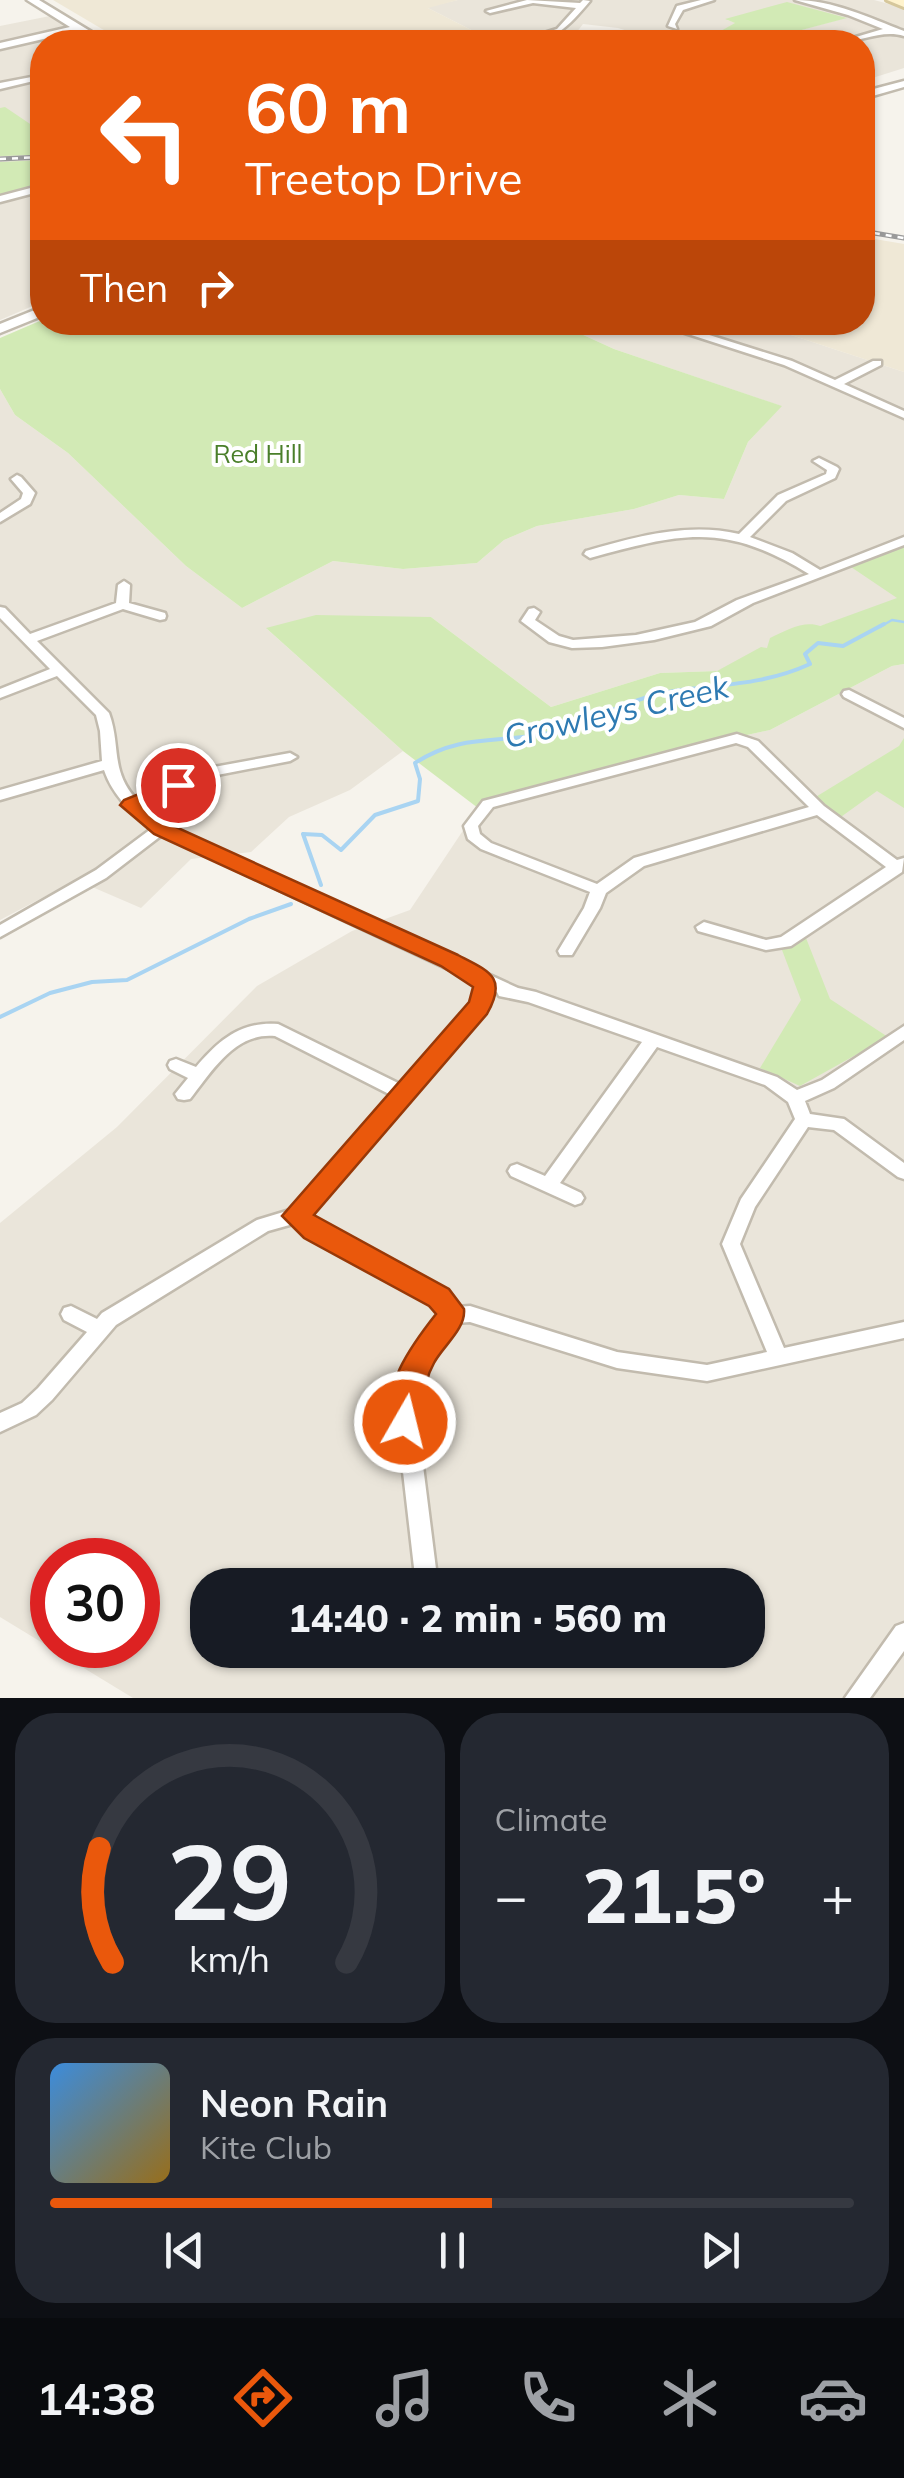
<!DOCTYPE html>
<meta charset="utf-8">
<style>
body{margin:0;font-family:Mulish,sans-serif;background:#242831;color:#f1f3f6;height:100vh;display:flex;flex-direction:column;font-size:38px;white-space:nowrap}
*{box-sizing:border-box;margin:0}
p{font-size:32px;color:#9ea1a6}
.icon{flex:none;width:55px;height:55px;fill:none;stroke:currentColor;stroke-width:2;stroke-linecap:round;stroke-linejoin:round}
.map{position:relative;height:1698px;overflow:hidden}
.drawer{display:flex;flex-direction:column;gap:15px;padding:15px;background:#0d0f14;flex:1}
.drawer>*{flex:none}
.guide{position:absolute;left:30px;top:30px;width:845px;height:305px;border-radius:40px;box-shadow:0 2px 8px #0004;background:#ea580c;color:#fff;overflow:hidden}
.speed{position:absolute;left:30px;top:1538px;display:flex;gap:20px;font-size:50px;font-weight:700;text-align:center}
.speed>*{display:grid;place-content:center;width:130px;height:130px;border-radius:50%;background:#171b24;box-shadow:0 2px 8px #0004;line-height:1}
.speed .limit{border:15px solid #d22;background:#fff;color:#111}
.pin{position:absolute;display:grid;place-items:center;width:85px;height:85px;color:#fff;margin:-42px;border:5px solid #fff;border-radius:50%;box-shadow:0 2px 10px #0007}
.me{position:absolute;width:110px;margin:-55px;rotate:8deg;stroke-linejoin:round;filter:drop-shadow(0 0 8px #0008)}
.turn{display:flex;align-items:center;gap:35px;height:210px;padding:0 50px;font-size:45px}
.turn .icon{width:130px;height:130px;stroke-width:2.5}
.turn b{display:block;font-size:70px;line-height:85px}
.then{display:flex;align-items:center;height:95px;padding:0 50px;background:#0003;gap:20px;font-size:38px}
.big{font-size:75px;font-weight:800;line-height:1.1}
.drawer .tile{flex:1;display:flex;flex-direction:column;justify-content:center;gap:15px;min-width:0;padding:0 35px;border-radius:40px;background:#242831}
.drawer .dial{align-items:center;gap:0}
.dial svg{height:260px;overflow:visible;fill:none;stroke:#363941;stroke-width:7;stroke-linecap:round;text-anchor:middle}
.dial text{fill:#f1f3f6;stroke:none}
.song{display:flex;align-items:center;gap:30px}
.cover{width:120px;height:120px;border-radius:15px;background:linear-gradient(135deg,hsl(210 70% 55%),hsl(40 70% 35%))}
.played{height:10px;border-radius:5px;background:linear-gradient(90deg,#ea580c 55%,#363941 55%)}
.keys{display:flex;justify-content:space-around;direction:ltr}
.heat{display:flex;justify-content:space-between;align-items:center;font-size:55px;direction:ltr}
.drawer .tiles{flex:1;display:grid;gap:15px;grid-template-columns:1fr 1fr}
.tile:last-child{grid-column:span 2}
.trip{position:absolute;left:190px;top:1568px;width:575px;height:100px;border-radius:40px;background:#171b24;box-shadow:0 2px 8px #0004;font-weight:800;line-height:100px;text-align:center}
.dock{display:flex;height:160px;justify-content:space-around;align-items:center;background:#090b0e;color:#9ea1a6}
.dock .icon{width:70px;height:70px}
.dock .on{color:#ea580c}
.dock b{font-size:45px;color:#f1f3f6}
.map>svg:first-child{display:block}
</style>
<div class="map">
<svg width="904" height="1698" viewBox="0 0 904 1698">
<rect width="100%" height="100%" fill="#f6f3ec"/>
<!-- residential -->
<path fill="#eae5da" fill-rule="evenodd" d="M458 0H874L904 8V68L863 81 862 42H756L845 18 727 20 736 23 701 42H663L618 28 583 24 576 33 604 42H495L426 7Z
M50 16 92 42H42V302L0 320V26Z
M557 323H754L904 372V601L820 626 717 671 660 673 551 707 431 617 267 629 403 751 350 790 289 817 251 852 191 859 141 908 76 880 0 920V389L15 415 68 453 186 566 242 608 333 561 403 569 477 563 504 540 537 526 634 509 679 495 724 499 748 442 781 406 614 349Z
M904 664V1698H133L0 1617V1223L117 1127 257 986 352 931 410 910 478 808 651 756 770 730 892 666ZM52 1560H138V1645H52ZM208 1585H748V1650H208Z"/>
<!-- education -->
<path fill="#efe8d6" d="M53 0H458L428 8 495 42H349L327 31 279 42H124Z
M863 237 904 244V372L754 323 862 322Z"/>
<!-- green -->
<path fill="#d2eab5" d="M787 2 847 18 756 42H701L735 23 725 19Z
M5 107 42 132V155L0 156V108Z
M42 160V185L0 196V162Z
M42 320 557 323 614 349 782 406 748 442 724 499 679 495 634 509 537 526 504 540 477 563 403 569 333 561 242 608 186 566 68 453 15 415 0 389V338Z
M904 546V664L892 666 770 730 651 756 478 808 403 751 266 628 316 615 431 617 551 707 660 673 717 671 761 647 767 648 770 638C785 631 804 620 820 626L897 598 851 567Z
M904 738V808L877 791 838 819 814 798 899 746Z
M806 938 830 999 888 1037 800 1086 760 1068 801 1000 782 950Z"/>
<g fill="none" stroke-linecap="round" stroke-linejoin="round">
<!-- stream-far1 -->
<path stroke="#a9d4f2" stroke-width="2.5" d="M880 627 892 620 904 622"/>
<!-- stream -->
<path stroke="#a9d4f2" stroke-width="4" d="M321 885 303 834 322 835 341 850 375 815 418 801 420 779 415 763C461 733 499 744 549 733 591 723 631 697 674 691 722 684 764 685 810 664L805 654 818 643 843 646 884 624
M0 1017 50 993 92 982 127 980 249 919 291 904"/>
<defs>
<path id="minor" d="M527 0 580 3 583 0 590 1C567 28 555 42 516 42L557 29 576 8 533 3 490 13 486 11Z
M701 0H714L683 10 675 24 677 29 668 26 677 6Z
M795 0C833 0 870 18 904 31V36C882 29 862 42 839 42L883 29 848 15Z
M42 75V79L0 89V83Z
M42 185V191L0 202V196Z
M651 322H668L792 361 835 380 873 361H881V365L844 384 904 411V418L784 365Z
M819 458 837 467 839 469 835 478 786 501 750 537 792 553 820 570 904 537V545L753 603 711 626 654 640 602 647 572 648 549 642 521 621 529 609 534 608 540 612 535 620 559 636 573 640 636 635 695 622 737 600 809 574C724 522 682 533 590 558L584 554 586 551C635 537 687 522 739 534L778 495 826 474 827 470 813 461Z
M17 475 21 477 35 493 30 504 0 522V513L21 499 23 493 11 479Z
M124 581 130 585 129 603 165 613 166 616 165 619 160 620 123 609 37 641 109 713C121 745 110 769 135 798L203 769 290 753 297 757 290 761 212 776 143 806 166 826 518 988 536 992 777 1077 797 1090 822 1080 904 1026V1040L834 1088 805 1101 810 1114 844 1119 904 1163V1179L898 1177 834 1130 808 1127 755 1207 740 1244 784 1348 904 1322V1338L707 1381 617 1368 470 1322 456 1323 423 1370 415 1402 438 1585H416L395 1402 407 1361 440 1315 432 1304 299 1230 293 1224 268 1231 116 1325 52 1400 36 1415 0 1432V1413L22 1403 38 1388 87 1332 64 1320 61 1314 64 1308 71 1306 97 1319 102 1313 257 1220 290 1210 391 1095 275 1036C235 1032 212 1071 190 1099L184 1100 178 1099 175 1094 188 1078 170 1069 168 1065 170 1061 176 1059 196 1067C219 1040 241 1021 278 1024L400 1084 472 1004 480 990H492L494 994 484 1012 307 1215 446 1292 456 1307 470 1306 617 1352 707 1365 767 1352 722 1244 741 1199 795 1119 788 1102 765 1085 657 1047 560 1183 581 1193 584 1198 581 1203 575 1205 511 1176 508 1171 511 1166 517 1164 545 1176 642 1042 528 1002 499 996 497 992 162 835 106 878 0 937V925L96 870 151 829C131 812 113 796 104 770L0 800V790L102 761 100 731 96 715 57 676 0 698V689L50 669 0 618V607L5 608 30 634 116 603 118 585Z
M849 690 904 718V728L844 697 842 694 844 691Z
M737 734 758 741 824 806 897 860 904 858 902 872 791 946 766 950 698 931 696 927 704 922 766 940 781 937 886 867 817 815 644 866 606 893 600 908 572 955H560L558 951 584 908 590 892 481 849 468 839 464 826 483 801ZM736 743 748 747 809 807 634 858 597 884 491 843 480 834 478 826 493 807Z
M904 1623V1651L870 1698H845L896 1626Z"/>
<path id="tertiary" d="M27 0H39L108 42H96L78 31 0 49V43L70 27Z
M904 81V87L862 99V92Z
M42 307V316L0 333V324Z"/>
<path id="secondary" d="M887 0H904V7Z"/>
</defs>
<!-- minor casing -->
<use href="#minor" stroke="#c2bbae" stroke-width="5"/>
<!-- tertiary casing -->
<use href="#tertiary" stroke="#c2bbae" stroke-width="5"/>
<!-- secondary casing -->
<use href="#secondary" stroke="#d6c79b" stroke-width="6"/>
<!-- minor -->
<use href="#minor" fill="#fff" fill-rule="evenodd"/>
<!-- tertiary -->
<use href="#tertiary" fill="#fff" fill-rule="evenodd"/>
<!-- secondary -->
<use href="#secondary" fill="#fff3cd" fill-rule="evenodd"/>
<defs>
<path id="rail" d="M0 159 42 157
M862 231 904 238"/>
</defs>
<!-- rail casing -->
<use href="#rail" stroke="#9a9a9a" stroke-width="5"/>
<!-- rail -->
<use href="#rail" stroke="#fff" stroke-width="2.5" stroke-dasharray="6" stroke-linecap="butt"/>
</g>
<!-- route -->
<path fill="#ea580c" stroke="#983908" stroke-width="2.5" d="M178 778 186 780 189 785 186 790 147 807 169 824 458 955C489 971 508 977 487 1014L314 1215 449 1289 464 1309C466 1329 443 1346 434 1363 420 1388 427 1408 416 1431L405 1435 395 1431C376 1392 413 1343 436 1314L429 1306 304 1238 282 1216 469 1002 473 987 441 966 154 834 120 805 124 800Z"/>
<g text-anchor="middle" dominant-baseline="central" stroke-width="8" stroke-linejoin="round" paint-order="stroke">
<!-- far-park labels -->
<g font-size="25" fill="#4a7f2a" stroke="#fff">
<text x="258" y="453">Red Hill</text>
</g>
<!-- water labels -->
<g font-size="32" font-style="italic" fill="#2e7ab2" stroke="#fff">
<text transform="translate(616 711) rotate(-13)">Crowleys Creek</text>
</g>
</g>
</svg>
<div class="speed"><div class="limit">30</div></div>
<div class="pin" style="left:178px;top:785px;background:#d93025"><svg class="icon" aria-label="arrive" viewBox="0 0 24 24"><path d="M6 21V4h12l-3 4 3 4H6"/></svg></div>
<svg class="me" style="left:405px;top:1422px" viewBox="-20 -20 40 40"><circle r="17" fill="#ea580c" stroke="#fff" stroke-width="3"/><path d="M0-11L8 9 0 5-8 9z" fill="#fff"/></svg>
<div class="trip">14:40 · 2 min · 560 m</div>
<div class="guide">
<div class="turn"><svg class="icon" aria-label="left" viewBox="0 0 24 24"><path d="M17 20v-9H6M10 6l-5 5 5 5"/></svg><div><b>60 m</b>Treetop Drive</div></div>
<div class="then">Then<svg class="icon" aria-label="right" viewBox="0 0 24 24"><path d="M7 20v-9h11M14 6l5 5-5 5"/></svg></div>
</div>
</div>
<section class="drawer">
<div class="tiles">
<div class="tile dial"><svg viewBox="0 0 100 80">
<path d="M14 69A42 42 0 1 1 86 69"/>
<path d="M14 69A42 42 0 0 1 10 34" stroke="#ea580c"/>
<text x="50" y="56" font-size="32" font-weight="700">29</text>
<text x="50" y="72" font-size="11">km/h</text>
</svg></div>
<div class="tile"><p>Climate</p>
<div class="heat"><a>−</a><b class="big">21.5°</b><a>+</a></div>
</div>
<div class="tile">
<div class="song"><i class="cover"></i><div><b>Neon Rain</b><p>Kite Club</p></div></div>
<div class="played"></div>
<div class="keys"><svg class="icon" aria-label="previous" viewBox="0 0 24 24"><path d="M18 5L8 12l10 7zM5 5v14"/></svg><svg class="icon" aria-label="pause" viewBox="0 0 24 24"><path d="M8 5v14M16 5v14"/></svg><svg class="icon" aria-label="next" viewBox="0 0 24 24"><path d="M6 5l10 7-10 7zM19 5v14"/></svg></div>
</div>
</div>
</section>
<nav class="dock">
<b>14:38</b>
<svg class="icon on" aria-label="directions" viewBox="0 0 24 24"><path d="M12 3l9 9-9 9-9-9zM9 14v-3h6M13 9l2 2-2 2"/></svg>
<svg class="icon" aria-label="music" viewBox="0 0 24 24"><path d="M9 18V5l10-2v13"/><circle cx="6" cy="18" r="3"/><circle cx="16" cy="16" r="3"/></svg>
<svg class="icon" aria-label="phone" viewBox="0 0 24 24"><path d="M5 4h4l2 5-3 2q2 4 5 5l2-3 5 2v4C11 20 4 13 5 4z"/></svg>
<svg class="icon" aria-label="climate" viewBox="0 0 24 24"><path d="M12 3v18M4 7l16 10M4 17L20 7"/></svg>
<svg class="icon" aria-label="car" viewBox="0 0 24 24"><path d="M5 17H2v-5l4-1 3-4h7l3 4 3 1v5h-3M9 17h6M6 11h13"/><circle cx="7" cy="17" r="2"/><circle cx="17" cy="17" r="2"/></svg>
</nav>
